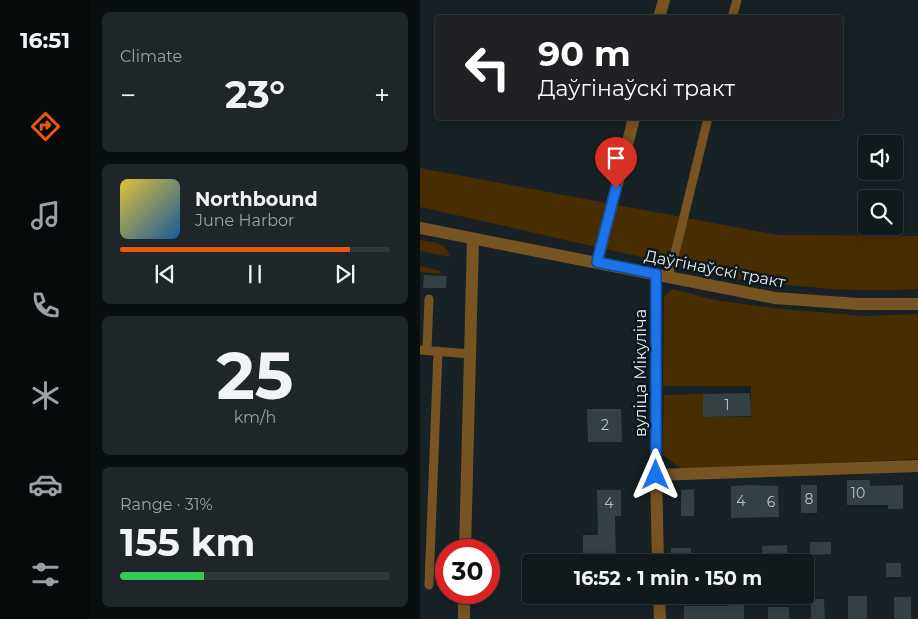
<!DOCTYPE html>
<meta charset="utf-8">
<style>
body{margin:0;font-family:Montserrat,sans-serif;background:#1e2629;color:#f1f3f6;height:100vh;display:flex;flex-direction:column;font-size:19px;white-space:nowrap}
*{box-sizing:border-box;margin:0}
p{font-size:16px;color:#9ca0a3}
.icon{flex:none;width:28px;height:28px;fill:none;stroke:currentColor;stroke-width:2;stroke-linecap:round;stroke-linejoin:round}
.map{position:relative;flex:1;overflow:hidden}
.side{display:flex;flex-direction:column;gap:12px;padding:12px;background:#090e0f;width:330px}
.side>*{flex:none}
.banner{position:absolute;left:15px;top:15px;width:408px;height:105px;border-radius:5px;box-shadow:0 2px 12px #0003,0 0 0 1px #30383b;background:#202124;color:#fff;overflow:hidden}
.tools{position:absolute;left:438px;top:135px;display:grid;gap:10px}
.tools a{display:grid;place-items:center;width:45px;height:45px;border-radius:5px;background:#11191c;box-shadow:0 2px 12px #0003,0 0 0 1px #30383b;font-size:25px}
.speed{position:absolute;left:15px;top:539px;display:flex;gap:10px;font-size:25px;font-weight:700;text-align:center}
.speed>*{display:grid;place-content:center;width:65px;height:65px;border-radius:50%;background:#11191c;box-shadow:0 2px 12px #0003,0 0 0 1px #30383b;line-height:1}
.speed .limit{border:8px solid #d22;background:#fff;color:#111}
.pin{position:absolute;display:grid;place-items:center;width:42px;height:42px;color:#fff;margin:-51px -21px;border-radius:50% 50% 50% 0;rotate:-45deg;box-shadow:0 0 5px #0007}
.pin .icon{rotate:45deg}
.me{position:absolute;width:55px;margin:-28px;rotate:0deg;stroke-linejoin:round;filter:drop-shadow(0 0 4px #0008)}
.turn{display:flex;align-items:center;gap:18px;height:105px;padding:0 20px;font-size:22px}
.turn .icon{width:65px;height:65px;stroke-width:2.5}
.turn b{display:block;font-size:35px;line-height:42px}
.big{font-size:38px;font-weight:700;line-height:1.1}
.side .widget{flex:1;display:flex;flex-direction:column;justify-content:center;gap:8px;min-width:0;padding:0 18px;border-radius:8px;background:#1e2629}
.side .dial{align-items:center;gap:0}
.dial b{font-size:65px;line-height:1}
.song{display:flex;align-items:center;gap:15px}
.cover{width:60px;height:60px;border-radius:8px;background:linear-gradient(135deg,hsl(50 70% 55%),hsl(210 70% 35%))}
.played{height:5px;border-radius:2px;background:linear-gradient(90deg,#ea580c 85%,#30383b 85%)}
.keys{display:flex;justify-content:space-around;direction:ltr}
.heat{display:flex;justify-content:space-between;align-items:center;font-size:28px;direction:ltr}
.charge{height:8px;border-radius:4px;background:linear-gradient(90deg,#34c759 31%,#30383b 0)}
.trip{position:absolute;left:102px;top:554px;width:292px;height:50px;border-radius:5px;background:#11191c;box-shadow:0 2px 12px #0003,0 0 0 1px #30383b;font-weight:700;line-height:50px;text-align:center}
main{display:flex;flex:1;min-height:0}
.menu{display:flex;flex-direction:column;width:90px;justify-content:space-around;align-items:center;background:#070a0b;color:#9ca0a3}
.menu .icon{width:35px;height:35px}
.menu .active{color:#ea580c}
.menu b{font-size:22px;color:#f1f3f6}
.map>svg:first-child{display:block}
</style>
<main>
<nav class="menu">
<b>16:51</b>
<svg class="icon active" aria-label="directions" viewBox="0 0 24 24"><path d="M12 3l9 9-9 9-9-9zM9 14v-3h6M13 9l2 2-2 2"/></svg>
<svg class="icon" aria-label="music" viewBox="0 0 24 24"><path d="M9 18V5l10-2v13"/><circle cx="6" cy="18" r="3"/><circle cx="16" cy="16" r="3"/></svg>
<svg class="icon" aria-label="phone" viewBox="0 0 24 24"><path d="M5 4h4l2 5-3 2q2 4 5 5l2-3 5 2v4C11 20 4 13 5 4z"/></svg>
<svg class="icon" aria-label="climate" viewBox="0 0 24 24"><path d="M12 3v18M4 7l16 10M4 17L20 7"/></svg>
<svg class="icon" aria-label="car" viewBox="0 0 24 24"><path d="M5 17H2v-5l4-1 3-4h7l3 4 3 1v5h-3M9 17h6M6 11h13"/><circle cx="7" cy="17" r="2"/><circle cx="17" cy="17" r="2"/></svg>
<svg class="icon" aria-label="filters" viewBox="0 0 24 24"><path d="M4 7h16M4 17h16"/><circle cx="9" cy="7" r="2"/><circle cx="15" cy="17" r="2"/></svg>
</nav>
<section class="side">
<div class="widget"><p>Climate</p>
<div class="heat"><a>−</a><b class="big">23°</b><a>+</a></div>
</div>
<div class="widget">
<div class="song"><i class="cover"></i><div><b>Northbound</b><p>June Harbor</p></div></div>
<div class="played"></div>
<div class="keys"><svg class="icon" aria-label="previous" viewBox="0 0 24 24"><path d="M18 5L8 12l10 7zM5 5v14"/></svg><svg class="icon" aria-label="pause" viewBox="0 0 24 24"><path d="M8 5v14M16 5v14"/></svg><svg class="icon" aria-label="next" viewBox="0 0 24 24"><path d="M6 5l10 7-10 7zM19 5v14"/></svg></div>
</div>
<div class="widget dial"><b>25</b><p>km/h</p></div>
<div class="widget"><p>Range · 31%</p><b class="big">155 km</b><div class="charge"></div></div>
</section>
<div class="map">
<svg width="498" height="619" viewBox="0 0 498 619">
<rect width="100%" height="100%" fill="#172126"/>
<!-- green -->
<path fill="#482d00" d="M0 168 358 235 498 236V289C440 293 381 287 323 280L0 207Z
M0 240C14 243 26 241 30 257L0 251Z
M0 266 21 271 20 274 0 272Z
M252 289 295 300 354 308 443 316 498 314V459L262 469 242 455 244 395 283 394V417H331V386H243L244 297Z"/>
<!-- building -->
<path fill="#354046" d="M4 275 27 276 26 288H3Z
M330 393 331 416 283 417V394Z
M167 409H201L202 442H168Z
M427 480H450V486L483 485V509H468V505H427Z
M331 485 358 486 359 517 311 518V486Z
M381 485H397V513H381Z
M274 489V516H261V490Z
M177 490H201V516H195L196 562H163V535H178Z
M390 542H411V554L390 555Z
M367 545 368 561H342V546Z
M251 548H271V560H251Z
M466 563H481V577H466Z
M309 595H324V619H264V606H309Z
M428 596H447V619H428Z
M474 597H491V619H474Z
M391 599H404L405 619H391Z
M348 607H369V619H348Z"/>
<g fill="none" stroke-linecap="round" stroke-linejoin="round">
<!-- lane -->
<path stroke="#775421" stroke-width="9" d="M312 18 317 0
M248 276 256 249 288 118
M0 350 50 354
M7 350 9 299
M9 585 18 351"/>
<!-- street -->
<path stroke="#775421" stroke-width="12" d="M239 18 244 0
M0 228 355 298 438 304H498
M177 262 214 118
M236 274V475L238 562
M236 475 498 466
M45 550 53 239
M239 595 240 619
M44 619V592"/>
</g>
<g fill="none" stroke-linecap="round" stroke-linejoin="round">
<defs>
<path id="route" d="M196 188 177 262 236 274V475"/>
</defs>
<!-- route casing -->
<use href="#route" stroke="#114b97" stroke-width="12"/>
<!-- route -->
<use href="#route" stroke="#1a73e8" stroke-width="9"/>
</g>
<g text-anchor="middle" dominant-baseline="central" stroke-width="5" stroke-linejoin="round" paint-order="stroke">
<!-- number labels -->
<g font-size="14" fill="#bac2c6">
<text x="307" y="405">1</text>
<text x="185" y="425">2</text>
<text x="438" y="493">10</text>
<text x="389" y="499">8</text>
<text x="321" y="501">4</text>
<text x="351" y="502">6</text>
<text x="189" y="503">4</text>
</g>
<!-- street labels -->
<g font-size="16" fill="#e6edf0" stroke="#0e171c">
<text transform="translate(295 269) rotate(11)">Даўгінаўскі тракт</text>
<text transform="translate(220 373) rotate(-90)">вуліца Мікуліча</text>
</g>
</g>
</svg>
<div class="tools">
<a><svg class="icon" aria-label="sound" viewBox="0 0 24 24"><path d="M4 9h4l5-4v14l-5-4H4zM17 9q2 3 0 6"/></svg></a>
<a><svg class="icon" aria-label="search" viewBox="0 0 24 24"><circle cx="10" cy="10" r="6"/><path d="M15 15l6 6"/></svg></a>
</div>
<div class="speed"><div class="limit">30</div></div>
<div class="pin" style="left:196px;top:188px;background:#d93025"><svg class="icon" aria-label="arrive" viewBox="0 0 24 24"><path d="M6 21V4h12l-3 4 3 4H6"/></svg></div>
<svg class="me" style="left:236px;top:475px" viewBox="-20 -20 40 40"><path d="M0-17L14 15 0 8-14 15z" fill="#1a73e8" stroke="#fff" stroke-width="4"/></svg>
<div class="trip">16:52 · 1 min · 150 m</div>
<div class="banner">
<div class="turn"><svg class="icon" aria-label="left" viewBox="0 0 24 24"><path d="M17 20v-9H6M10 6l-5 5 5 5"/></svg><div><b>90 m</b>Даўгінаўскі тракт</div></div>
</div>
</div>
</main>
